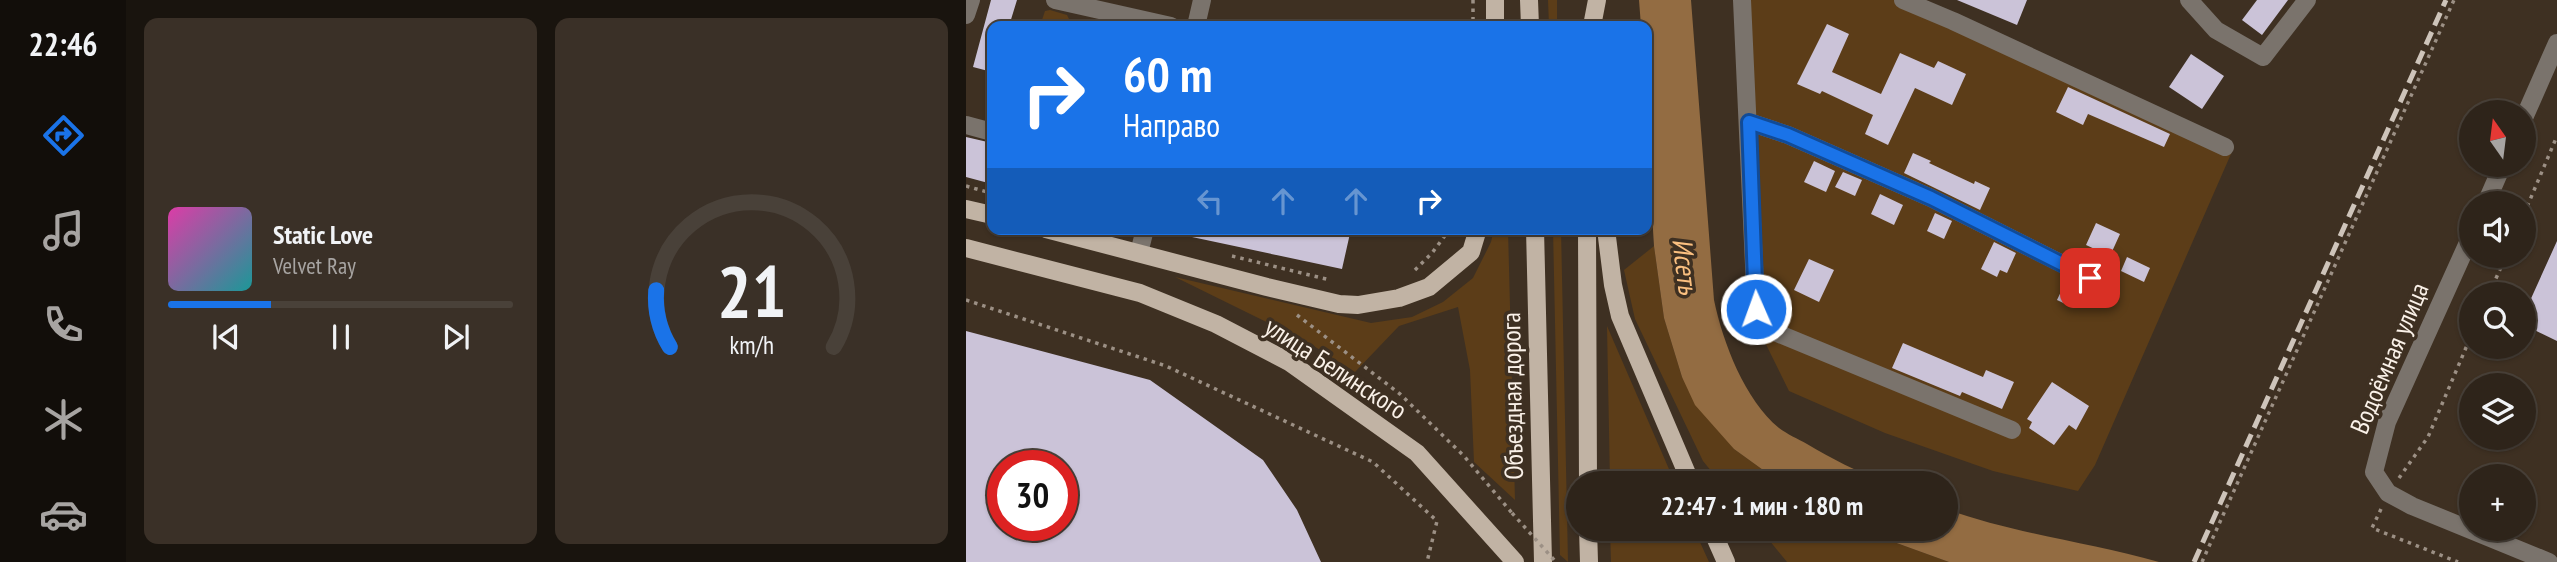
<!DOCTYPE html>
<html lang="ru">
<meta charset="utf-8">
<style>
body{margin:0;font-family:"PT Sans Narrow",sans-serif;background:#3a3027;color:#f1f3f6;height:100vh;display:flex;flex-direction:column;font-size:26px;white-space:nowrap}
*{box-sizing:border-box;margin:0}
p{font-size:23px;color:#a7a4a2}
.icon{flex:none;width:38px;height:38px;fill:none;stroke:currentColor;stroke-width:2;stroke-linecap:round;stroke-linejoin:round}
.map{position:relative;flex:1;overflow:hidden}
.side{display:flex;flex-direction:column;gap:18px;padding:18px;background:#19140e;width:840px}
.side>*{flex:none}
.top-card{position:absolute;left:21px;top:21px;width:665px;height:214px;border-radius:14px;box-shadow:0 2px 5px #0004,0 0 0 2px #494139;background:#1a73e8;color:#fff;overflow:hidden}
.needle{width:46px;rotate:346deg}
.tools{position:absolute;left:1493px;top:100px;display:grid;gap:14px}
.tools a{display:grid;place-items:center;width:77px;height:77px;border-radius:50%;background:#2e241a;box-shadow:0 2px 5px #0004,0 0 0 2px #494139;font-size:35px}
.speed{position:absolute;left:21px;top:450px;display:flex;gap:14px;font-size:35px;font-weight:700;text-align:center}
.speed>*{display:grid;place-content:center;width:91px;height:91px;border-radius:50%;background:#2e241a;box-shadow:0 2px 5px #0004,0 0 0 2px #494139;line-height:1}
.speed .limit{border:10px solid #d22;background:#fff;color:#111}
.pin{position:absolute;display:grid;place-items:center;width:60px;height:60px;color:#fff;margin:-30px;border-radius:14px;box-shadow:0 4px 10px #0006}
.me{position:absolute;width:77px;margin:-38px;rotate:358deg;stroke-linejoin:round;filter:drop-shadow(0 0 5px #0008)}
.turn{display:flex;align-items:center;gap:24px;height:147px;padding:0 21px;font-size:32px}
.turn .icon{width:91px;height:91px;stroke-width:2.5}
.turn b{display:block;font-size:49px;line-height:60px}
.lanes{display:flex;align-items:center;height:66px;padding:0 21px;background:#0003;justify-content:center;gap:35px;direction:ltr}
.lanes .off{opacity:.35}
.side .tile{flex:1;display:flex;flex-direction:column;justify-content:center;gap:10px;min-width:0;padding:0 24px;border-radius:14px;background:#3a3027}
.side .dial{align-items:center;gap:0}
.dial svg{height:182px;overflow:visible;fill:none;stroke:#494139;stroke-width:7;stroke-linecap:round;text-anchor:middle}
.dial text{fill:#f1f3f6;stroke:none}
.song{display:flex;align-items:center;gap:21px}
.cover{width:84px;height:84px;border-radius:10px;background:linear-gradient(135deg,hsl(320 70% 55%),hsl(180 70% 35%))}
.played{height:7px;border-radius:4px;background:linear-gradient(90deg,#1a73e8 30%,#494139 30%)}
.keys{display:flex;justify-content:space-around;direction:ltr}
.side .tiles{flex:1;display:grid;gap:18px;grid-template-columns:repeat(2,1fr)}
.trip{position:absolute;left:600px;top:471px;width:392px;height:70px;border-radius:35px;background:#2e241a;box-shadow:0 2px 5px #0004,0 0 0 2px #494139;font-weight:700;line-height:70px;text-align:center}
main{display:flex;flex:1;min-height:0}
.dock{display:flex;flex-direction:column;width:126px;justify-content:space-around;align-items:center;background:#120e0a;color:#a7a4a2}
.dock .icon{width:49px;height:49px}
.dock .selected{color:#1a73e8}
.dock b{font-size:32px;color:#f1f3f6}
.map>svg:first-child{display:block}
</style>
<main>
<nav class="dock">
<b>22:46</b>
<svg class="icon selected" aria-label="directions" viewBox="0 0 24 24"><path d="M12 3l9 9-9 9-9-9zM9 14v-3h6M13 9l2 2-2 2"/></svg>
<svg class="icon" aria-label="music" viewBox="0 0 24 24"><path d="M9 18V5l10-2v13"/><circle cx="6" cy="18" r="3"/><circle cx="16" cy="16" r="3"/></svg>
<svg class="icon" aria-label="phone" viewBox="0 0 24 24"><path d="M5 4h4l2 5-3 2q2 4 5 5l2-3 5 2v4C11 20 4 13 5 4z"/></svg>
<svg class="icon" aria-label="climate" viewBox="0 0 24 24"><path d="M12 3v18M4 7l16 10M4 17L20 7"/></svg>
<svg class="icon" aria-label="car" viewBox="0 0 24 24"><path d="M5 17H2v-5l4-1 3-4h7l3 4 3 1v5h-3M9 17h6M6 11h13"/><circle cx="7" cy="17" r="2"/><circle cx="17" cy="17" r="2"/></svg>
</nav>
<section class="side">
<div class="tiles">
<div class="tile">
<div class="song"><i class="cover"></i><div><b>Static Love</b><p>Velvet Ray</p></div></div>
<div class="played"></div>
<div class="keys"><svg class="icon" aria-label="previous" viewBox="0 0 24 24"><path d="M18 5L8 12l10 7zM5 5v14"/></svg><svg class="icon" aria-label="pause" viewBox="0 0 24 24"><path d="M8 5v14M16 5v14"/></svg><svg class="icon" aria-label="next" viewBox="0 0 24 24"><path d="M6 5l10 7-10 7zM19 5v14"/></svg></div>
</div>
<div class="tile dial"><svg viewBox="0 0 100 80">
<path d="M14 69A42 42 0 1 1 86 69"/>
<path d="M14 69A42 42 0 0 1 8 44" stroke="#1a73e8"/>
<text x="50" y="56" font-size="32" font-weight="700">21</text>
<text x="50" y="72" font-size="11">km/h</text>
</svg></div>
</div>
</section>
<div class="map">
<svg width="1591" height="562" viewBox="0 0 1591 562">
<rect width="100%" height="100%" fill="#3e3022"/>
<!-- green -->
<path fill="#5c3d18" d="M582 0H591V26H583Z
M776 0H949L1268 147 1129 465 1112 491 1027 471 919 433 823 391 781 306Z
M84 10 101 15 104 21 102 26H74L79 11Z
M528 229H542L549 500 508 462 504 370 492 307 433 326 389 372 343 343 209 277 405 323 446 317 477 302 507 278 525 242Z
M587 229H595L602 562 594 555Z
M688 246 698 318 716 377 768 449 815 483H755L737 461 669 319 658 270Z
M641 326 709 483H644Z
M644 529H728L743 562H645Z
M794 529H892L983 562H821Z"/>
<!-- water -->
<path fill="#936c42" d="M673 0H725L748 300C757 343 779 400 813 428 821 434 832 439 841 444 866 459 891 471 918 483H815L768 449 729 405 716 377 698 318 688 246 681 133V26H675Z
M980 509C1049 534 1122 542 1193 562H983L892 529 980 528Z"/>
<!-- building -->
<path fill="#cbc3d8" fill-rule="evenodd" d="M25 0H51L43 26H26V72L7 67Z
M991 0H1061L1051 25Z
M1291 0H1322L1296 35 1276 20Z
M861 24 883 34 866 72 915 94 934 53 968 68 972 61 1000 74 986 105 949 88 922 145 899 134 907 115 856 91 854 94 831 84Z
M1225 54 1258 76 1236 109 1203 87Z
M1102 87 1204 134 1198 147 1122 114 1117 125 1090 112Z
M0 137 26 143V184L0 177Z
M947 153 965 161 963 163 1008 184 1009 181 1024 188 1014 210 938 173Z
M848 161 869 171 860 192 838 182Z
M877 172 896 180 889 196 869 187Z
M914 194 937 205 928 225 905 214Z
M969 213 986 221 978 239 961 231Z
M1130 223 1154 234 1144 256 1120 245Z
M227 229H385L376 269 226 237Z
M1591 241V341L1558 325V314Z
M1028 242 1050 253 1041 273 1034 270 1031 277 1015 269Z
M1161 257 1184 268 1178 282 1155 271Z
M843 259 868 270 853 302 828 290Z
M1100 281 1116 289 1108 308 1091 300Z
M0 331 184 380 297 460 331 510 355 562H0ZM37 466H96V525H37Z
M937 343 1017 377 1020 370 1048 382 1036 409 996 392 994 396 926 368Z
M1086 382 1123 406 1110 430 1103 425 1088 445 1063 428 1066 422 1061 419Z"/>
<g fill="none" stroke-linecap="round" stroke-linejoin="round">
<!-- path -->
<path stroke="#9c9085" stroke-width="3.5" stroke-dasharray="3.5 5" stroke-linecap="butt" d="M507 0V26
M249 22 267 26
M0 186 21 192
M1558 214 1591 136
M266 256 364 280
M449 270 466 253 484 229
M1523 294 1540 256
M0 300 200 366 407 462 471 521 461 562
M331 315 434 394 498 456 546 513
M1433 478 1462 437 1505 336
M1415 509 1406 528 1492 562
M1236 562 1488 0"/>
<!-- minor -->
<path stroke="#7a736c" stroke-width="18" d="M89 0 205 26
M776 0 790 309 799 328 1046 430
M937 0 987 21 1259 147
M1223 0 1250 30 1297 57 1341 0
M0 15 5 0
M230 26 236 0
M1558 118 1591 43
M783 122 822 135 965 198 1144 288
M0 125 26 132
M1520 203 1537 164
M1505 236 1421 422 1408 472 1422 493 1446 506 1583 562
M173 253 179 229"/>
<!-- major -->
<path stroke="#c1b3a4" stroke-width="18" d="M563 0 564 26
M529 26V0
M626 26 631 0
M0 209 26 215
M80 229 301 287 373 304 392 305 433 298 463 287 505 252 512 229
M569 229 577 562
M621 229 622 483
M640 229 647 285 654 316 725 483
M0 248 174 293 250 324 323 362 451 453 549 562
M622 528 623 562
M745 528 760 562"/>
<!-- rail -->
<path stroke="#cec4ba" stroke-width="5" stroke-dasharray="14 7" stroke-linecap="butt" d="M1228 562 1480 0"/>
<!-- path-bridge -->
<path stroke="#9c9085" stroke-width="3.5" stroke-dasharray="3.5 5" stroke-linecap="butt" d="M546 513 590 562"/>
</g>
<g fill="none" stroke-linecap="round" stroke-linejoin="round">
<defs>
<path id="route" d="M790 309 783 122 822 135 965 198 1124 278"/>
</defs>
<!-- route casing -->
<use href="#route" stroke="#114b97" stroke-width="18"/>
<!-- route -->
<use href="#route" stroke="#1a73e8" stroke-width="12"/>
</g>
<g text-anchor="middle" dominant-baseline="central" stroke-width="7" stroke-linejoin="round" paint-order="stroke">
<!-- street labels -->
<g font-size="26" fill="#faf1e8" stroke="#3e3022">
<text transform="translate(1423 358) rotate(-67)">Водоёмная улица</text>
<text transform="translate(370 368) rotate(33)">улица Белинского</text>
<text transform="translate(546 396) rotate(-91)">Объездная дорога</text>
</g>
<!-- water labels -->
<g font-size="28" font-style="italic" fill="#fbc080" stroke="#3e3022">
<text transform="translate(720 266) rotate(83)">Исеть</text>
</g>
</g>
</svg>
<div class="tools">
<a><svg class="needle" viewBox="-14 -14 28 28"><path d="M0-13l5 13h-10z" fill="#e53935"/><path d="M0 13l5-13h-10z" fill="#a7a4a2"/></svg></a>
<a><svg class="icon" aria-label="sound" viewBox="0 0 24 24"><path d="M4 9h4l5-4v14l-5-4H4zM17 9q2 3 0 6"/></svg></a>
<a><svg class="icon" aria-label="search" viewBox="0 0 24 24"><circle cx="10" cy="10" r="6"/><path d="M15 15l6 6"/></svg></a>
<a><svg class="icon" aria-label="layers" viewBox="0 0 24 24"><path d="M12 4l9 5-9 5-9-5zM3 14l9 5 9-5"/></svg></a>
<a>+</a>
</div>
<div class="speed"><div class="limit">30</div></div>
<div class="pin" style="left:1124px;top:278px;background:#d93025"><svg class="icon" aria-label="arrive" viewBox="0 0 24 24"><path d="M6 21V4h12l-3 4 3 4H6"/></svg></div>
<svg class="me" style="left:790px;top:309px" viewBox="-20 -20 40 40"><circle r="17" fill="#1a73e8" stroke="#fff" stroke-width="3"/><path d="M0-11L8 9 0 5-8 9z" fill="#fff"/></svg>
<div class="trip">22:47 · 1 мин · 180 m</div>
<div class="top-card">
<div class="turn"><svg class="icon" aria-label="right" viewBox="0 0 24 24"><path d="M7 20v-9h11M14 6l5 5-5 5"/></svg><div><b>60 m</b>Направо</div></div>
<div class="lanes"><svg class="icon off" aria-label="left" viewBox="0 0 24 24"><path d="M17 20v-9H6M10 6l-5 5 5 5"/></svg><svg class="icon off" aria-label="ahead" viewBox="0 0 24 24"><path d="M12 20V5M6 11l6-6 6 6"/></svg><svg class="icon off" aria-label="ahead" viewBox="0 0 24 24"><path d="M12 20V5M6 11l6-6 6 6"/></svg><svg class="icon" aria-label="right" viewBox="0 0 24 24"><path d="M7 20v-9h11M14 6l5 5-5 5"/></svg></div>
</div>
</div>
</main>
